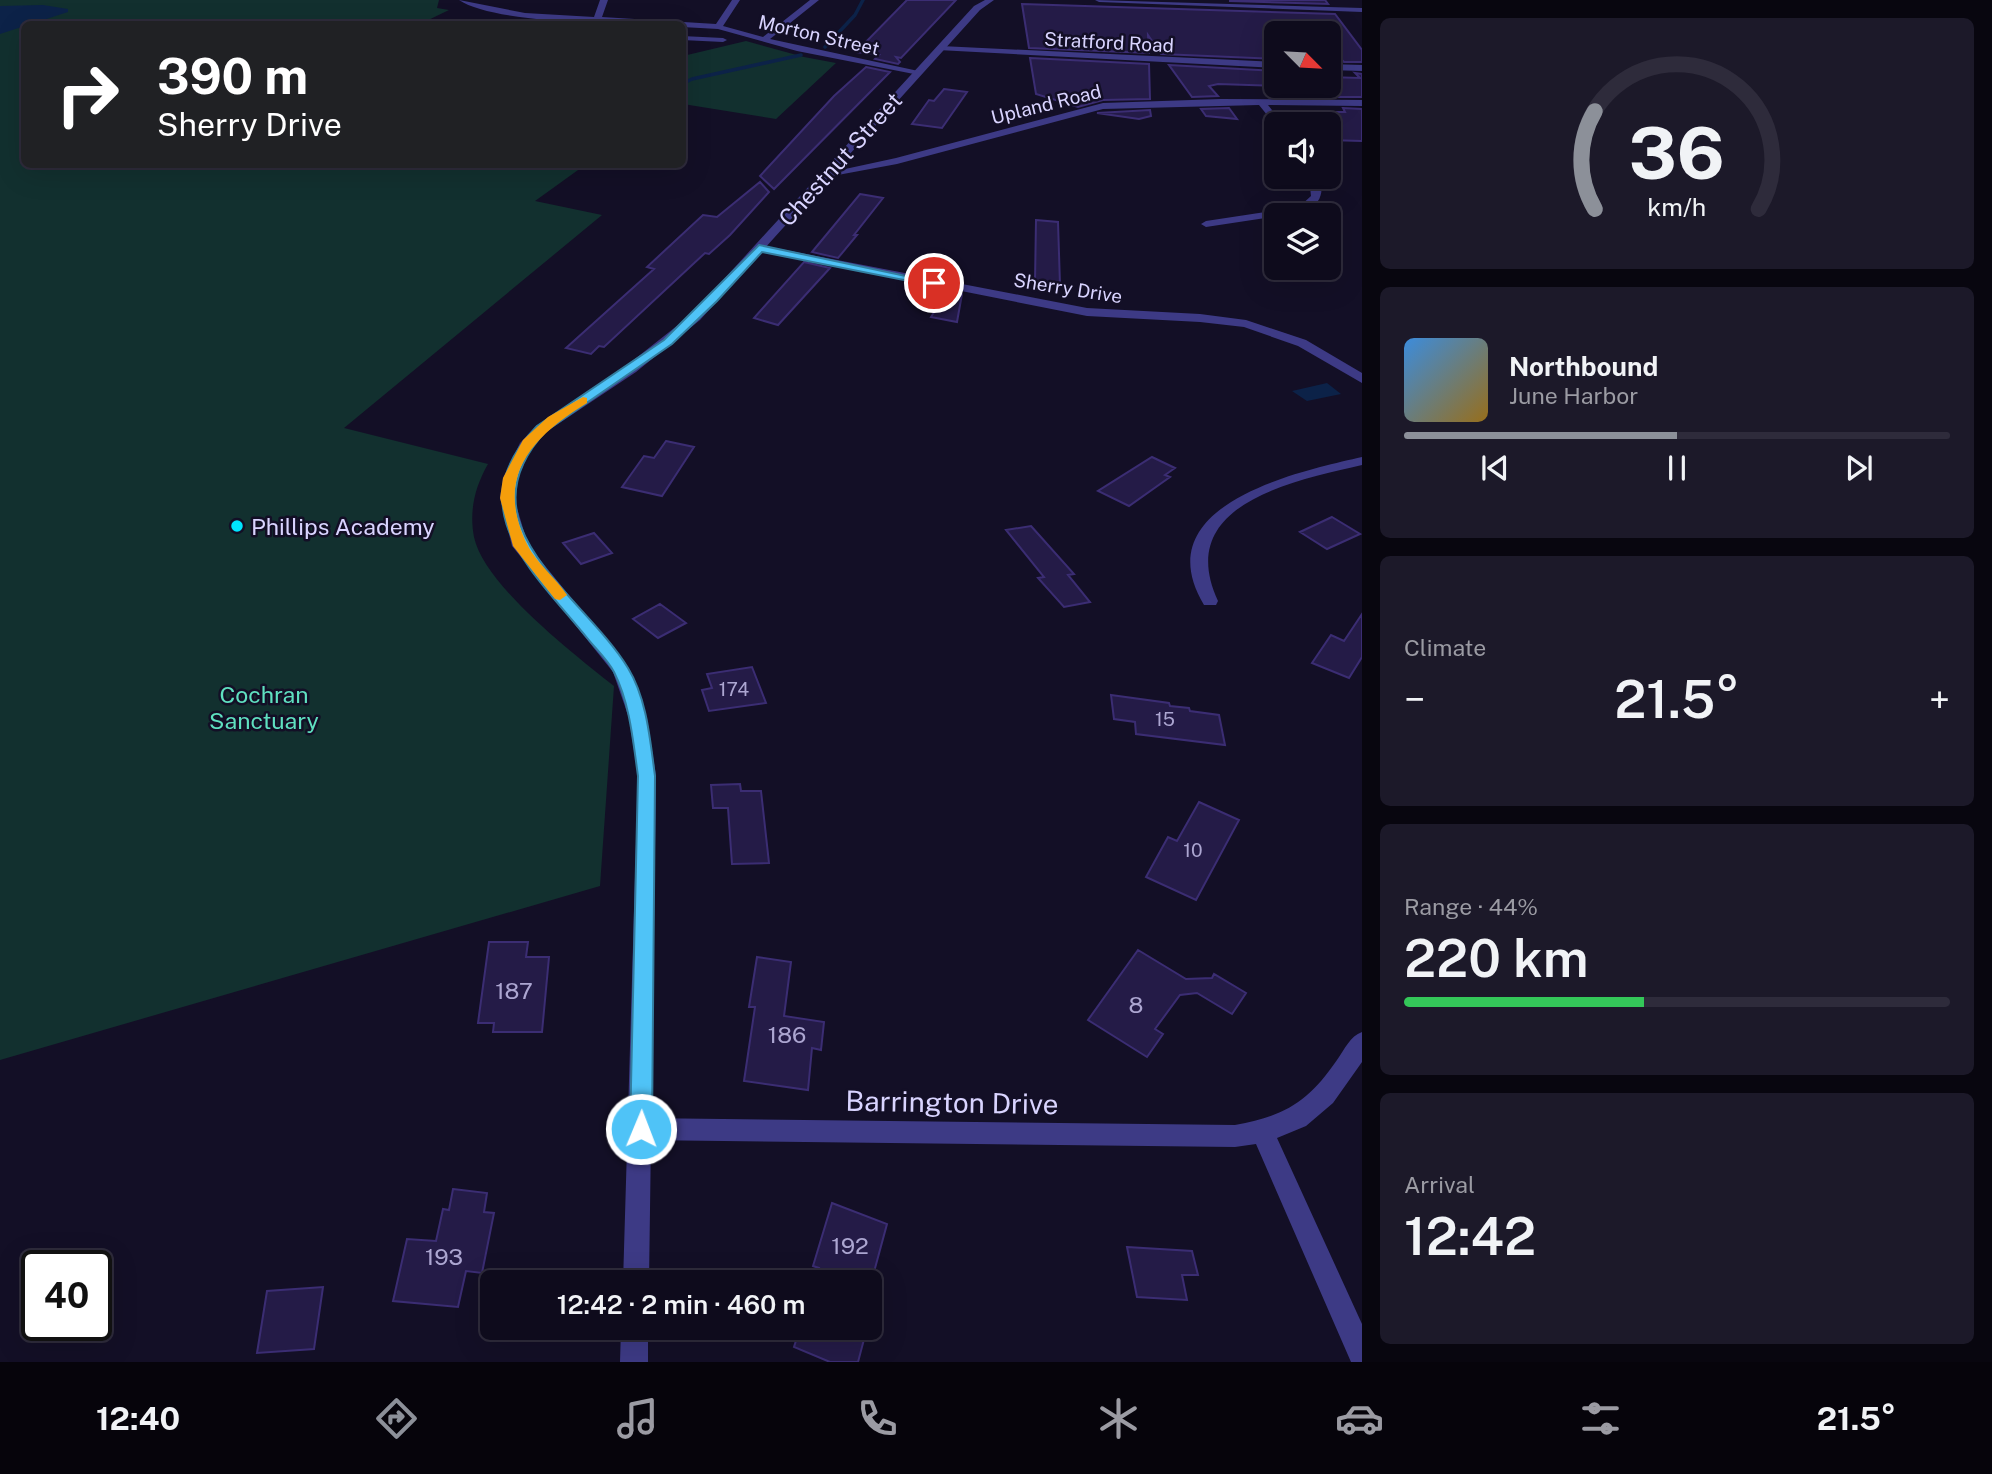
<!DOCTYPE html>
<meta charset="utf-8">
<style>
body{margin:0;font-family:"Public Sans",sans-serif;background:#1c1929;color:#f1f3f6;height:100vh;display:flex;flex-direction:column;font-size:26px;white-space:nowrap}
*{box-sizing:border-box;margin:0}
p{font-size:23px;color:#9b9ba3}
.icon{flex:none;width:38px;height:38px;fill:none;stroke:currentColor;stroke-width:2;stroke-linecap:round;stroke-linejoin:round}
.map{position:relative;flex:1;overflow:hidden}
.side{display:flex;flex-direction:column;gap:18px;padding:18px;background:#08060f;width:630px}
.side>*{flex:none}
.top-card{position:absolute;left:21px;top:21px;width:665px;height:147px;border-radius:10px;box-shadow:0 7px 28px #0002,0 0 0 2px #2e2b3b;background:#202124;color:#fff;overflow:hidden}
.needle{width:46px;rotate:114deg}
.controls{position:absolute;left:1264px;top:21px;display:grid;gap:14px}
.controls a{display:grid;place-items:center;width:77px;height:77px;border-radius:10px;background:#0e0b1c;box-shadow:0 7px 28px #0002,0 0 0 2px #2e2b3b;font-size:35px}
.speed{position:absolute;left:21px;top:1250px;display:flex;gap:14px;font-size:35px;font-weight:700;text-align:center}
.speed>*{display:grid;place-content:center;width:91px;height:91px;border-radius:50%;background:#0e0b1c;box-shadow:0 7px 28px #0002,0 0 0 2px #2e2b3b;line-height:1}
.speed .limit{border:4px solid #111;border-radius:10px;background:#fff;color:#111}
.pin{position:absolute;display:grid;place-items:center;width:60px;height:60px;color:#fff;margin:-30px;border:4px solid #fff;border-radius:50%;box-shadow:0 2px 7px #0007}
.me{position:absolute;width:77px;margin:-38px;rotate:1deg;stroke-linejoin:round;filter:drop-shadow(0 0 5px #0008)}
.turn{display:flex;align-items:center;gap:24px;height:147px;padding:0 21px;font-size:32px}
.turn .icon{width:91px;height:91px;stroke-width:2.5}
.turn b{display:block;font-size:49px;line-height:60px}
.big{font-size:52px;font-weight:600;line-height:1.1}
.side .widget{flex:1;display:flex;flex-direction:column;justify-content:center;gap:10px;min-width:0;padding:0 24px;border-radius:10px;background:#1c1929}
.side .dial{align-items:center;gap:0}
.dial svg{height:182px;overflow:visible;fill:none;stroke:#2e2b3b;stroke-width:7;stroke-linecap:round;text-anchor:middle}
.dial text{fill:#f1f3f6;stroke:none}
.song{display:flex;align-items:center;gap:21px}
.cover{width:84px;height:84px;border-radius:10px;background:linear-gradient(135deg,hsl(210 70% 55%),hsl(40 70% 35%))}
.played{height:7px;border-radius:4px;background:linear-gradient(90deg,#8c9099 50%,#2e2b3b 50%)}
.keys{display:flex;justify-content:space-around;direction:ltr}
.heat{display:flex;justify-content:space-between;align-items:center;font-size:38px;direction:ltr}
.charge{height:10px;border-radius:5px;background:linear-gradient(90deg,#34c759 44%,#2e2b3b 0)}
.trip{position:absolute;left:480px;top:1270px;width:402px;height:70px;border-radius:10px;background:#0e0b1c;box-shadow:0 7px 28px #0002,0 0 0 2px #2e2b3b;font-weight:600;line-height:70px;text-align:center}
.dock{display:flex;height:112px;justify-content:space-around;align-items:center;background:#06040b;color:#9b9ba3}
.dock .icon{width:49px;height:49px}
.dock .selected{color:#8c9099}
.dock b{font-size:32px;color:#f1f3f6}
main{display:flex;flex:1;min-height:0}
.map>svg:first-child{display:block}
</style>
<main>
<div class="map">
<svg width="1362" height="1362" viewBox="0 0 1362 1362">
<rect width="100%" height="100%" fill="#130f26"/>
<!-- green -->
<path fill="#12302f" d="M0 0H439L437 8 449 10 420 24H24V164L585 165 535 201 602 215 344 428 488 464C475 487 469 510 474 537 484 585 575 655 614 686L600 886 0 1060Z
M746 41 804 57 836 63 776 119 683 104V56Z"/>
<!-- water -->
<path fill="#0c2248" d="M43 5 68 9V12L0 34V6Z
M1327 383 1341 394 1307 401 1292 391Z"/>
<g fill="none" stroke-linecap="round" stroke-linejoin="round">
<!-- stream -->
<path stroke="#0c2248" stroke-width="3.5" d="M21 27 24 28
M825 47 855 15 863 0
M682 84 692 79 801 55"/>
</g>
<!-- building -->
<path fill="#241b47" stroke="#3b2d73" stroke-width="2" d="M907 0H956L901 58 896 57 900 62 898 64 875 59 879 55 856 52Z
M1230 0H1325L1328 4 1230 1Z
M1022 4 1335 14 1362 50V62H1344L1328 46V33H1315L1308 26 1276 25V59L1161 54 1148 35 1149 53 1029 48Z
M1030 58 1149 64 1150 99 1103 100 1078 107 1036 94Z
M1169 65 1276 71V86L1218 84 1209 86 1218 96 1192 97Z
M866 67 890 72 774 189 760 176 834 96Z
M1355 73 1362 74V97H1336L1328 83V77L1360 78Z
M944 89 967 92 942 128 912 124 929 100 934 101Z
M1229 108 1237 119 1206 116 1201 109Z
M1343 108 1362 109V141L1328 140V112H1345Z
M1150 110 1151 116 1139 119 1097 113Z
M760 182 769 192 730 235 709 254 705 253 604 347 599 346 591 354 566 348 654 269 647 267 703 215 717 217Z
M860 194 883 198 854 235H857L838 258 812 252Z
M1036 220 1058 222 1060 285 1035 282Z
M804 262 830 268 778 325 754 318Z
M947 291 962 294 957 322 931 317Z
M666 441 694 447 662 496 622 487 644 456 654 458Z
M1152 457 1175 468 1165 475 1170 477 1129 506 1098 491Z
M1332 517 1360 534 1327 549 1300 532Z
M1031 526 1074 574 1068 575 1090 602 1064 607 1038 578 1044 577 1006 530Z
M594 533 612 553 581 564 563 543Z
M660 604 686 623 658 638 633 619Z
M1362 614V657L1349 678 1312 663 1331 635 1344 641Z
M752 667 766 703 709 711 702 690 712 688 707 674Z
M1111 695 1169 703 1170 706 1189 708 1190 711 1219 715 1225 745 1136 734 1135 722 1114 719Z
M740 784 741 791H761L769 863 732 864 728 808H713L711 785Z
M1199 802 1239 820 1196 900 1146 877 1168 837 1177 841Z
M489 942H528L526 957H549L542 1032H493L494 1023H478Z
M1138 950 1186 979 1212 978 1214 974 1246 993 1232 1014 1197 993 1180 995 1155 1029 1163 1034 1147 1057 1088 1020Z
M757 957 791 962 784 1016 824 1022 821 1050 812 1048 808 1090 744 1081 755 1007H749Z
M453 1189 487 1193 484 1212 494 1213 482 1273 466 1271 458 1307 393 1301 407 1239 436 1241 443 1209 449 1210Z
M832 1203 887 1224 871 1283H814L819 1268 813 1266Z
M1127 1247 1192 1251 1198 1275H1182L1187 1300 1137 1297Z
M323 1287 314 1349 257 1353 267 1291Z
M800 1328H867L858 1362H830L794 1347Z"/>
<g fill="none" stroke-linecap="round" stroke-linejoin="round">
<!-- service -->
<path fill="#3d3a85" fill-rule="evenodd" d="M682 36 723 38 727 40 723 42 682 40Z"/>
<!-- minor -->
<path fill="#3d3a85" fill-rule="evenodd" d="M459 0 525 13 594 17 600 0H608L602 17 716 24 732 0H740L723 26 763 37 810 0H819L770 39 923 72 919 75 797 51 718 29 682 27V24C634 24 496 25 459 0Z
M1095 0 1362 8V12L1099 2Z
M941 46 1276 62V68L938 50Z
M1328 64 1362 65V71L1328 70Z
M1221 99 1362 100V106L1268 105 1283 124 1276 126 1259 105 1103 109 897 164 827 177 822 174 896 158 1103 103Z
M1309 177H1319C1325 193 1320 203 1306 212L1206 227 1201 224 1206 221 1299 207 1311 196Z
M759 245 1087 308 1200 314 1246 320 1306 340 1362 373V383L1298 346 1244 327 1200 322 1087 316 755 250V246Z
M1362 457V465C1293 481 1173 504 1218 601L1216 605H1204C1144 505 1296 472 1362 457Z
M1362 1032V1062L1333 1103 1306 1126 1277 1138 1362 1324V1362H1351L1256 1144 1235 1147 641 1140 632 1137 629 1129 632 1121 641 1118 1235 1125C1285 1116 1308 1102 1337 1060 1345 1049 1350 1036 1362 1032Z"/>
<!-- tertiary -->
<path fill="#3d3a85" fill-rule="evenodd" d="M985 0H994L980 10 700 320 636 372 546 432 533 445 517 478 514 498 528 545 630 670 647 718 656 776 649 1283H623L638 776 629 718 613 672 512 546 500 498 503 478 520 443 536 426 626 366 692 314 974 6Z
M621 1328H648V1362H620Z"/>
</g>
<!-- route -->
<path fill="#4fc3f7" stroke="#337fa1" stroke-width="2" d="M759 245 939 283 934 286 762 252 717 301 672 344 546 431C458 525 583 594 628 668 647 699 650 740 655 776L652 1129 649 1137 641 1140 633 1137 630 1129 638 776C633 741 630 704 614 672 608 660 596 649 588 639 533 571 457 509 537 426L664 340Z"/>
<!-- slow -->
<path fill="#f59e0b" d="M583 397 587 398V403C532 437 494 476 527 544 536 563 556 578 567 595L560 600 555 599 513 546 500 498 503 478 523 440 548 417Z"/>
<!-- markers -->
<circle fill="#00e5ff" stroke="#130f26" stroke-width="2.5" cx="237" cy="526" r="7"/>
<g text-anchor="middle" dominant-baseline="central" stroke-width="5" stroke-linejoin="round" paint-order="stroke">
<!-- far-street labels -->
<g font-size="19" fill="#d9d4ff" stroke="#130f26">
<text transform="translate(819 35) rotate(13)">Morton Street</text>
<text transform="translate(1109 42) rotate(3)">Stratford Road</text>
<text transform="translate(1046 104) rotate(-14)">Upland Road</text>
<text transform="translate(1068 288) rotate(9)">Sherry Drive</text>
</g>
<!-- number labels -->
<g font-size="19" fill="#aca6d1">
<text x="734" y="689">174</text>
<text x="1165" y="719">15</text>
<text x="1193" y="850">10</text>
</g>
<!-- street labels -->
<g font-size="23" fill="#d9d4ff" stroke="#130f26">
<text transform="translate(840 159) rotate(-48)">Chestnut Street</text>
</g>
<!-- poi labels -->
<g font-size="23" fill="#d9d4ff" stroke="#130f26" text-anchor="start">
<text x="251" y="526">Phillips Academy</text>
</g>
<!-- park labels -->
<g font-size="23" fill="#5fe0c0" stroke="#130f26">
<text x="264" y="694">Cochran<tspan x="264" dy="26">Sanctuary</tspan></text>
</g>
<!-- near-number labels -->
<g font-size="23" fill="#aca6d1">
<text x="514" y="990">187</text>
<text x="1136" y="1004">8</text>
<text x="787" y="1034">186</text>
<text x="850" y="1245">192</text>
<text x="444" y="1256">193</text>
</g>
<!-- near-street labels -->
<g font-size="28" fill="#d9d4ff" stroke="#130f26">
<text transform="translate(952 1102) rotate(1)">Barrington Drive</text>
</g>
</g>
</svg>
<div class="controls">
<a><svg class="needle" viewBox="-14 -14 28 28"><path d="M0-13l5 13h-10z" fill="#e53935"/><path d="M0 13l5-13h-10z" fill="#9b9ba3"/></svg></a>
<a><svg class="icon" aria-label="sound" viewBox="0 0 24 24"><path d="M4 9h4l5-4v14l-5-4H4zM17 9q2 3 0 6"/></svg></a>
<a><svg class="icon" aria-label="layers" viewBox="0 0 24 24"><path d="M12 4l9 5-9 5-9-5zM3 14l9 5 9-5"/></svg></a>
</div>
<div class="speed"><div class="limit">40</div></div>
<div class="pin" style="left:934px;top:283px;background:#d93025"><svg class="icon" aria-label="arrive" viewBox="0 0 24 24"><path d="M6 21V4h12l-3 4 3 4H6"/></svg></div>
<svg class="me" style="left:641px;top:1129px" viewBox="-20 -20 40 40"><circle r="17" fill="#4fc3f7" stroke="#fff" stroke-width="3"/><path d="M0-11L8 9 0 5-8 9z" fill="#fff"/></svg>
<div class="trip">12:42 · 2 min · 460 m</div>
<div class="top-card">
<div class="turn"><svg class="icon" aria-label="right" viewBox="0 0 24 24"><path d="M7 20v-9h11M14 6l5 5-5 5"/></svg><div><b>390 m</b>Sherry Drive</div></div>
</div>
</div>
<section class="side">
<div class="widget dial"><svg viewBox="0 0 100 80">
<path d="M14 69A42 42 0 1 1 86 69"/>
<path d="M14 69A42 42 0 0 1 14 26" stroke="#8c9099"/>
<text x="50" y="56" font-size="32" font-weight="700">36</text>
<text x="50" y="72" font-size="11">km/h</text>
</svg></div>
<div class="widget">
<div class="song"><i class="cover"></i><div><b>Northbound</b><p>June Harbor</p></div></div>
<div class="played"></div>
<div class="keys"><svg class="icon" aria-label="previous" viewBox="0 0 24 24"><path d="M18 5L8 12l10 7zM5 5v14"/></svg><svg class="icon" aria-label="pause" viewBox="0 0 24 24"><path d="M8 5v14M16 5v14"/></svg><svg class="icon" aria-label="next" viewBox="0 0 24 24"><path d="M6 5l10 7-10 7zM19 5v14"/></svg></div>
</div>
<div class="widget"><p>Climate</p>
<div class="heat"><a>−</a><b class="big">21.5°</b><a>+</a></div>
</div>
<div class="widget"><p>Range · 44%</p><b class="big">220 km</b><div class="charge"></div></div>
<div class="widget"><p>Arrival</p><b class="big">12:42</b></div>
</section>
</main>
<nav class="dock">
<b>12:40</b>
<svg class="icon selected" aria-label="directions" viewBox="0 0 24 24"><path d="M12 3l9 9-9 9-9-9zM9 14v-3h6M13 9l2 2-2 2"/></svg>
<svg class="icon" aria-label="music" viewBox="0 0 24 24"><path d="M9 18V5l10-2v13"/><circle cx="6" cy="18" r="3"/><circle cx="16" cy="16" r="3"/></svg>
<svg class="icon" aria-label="phone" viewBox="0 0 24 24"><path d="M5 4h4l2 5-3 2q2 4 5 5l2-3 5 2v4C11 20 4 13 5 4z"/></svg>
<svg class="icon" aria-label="climate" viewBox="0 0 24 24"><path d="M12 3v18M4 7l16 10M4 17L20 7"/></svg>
<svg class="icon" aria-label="car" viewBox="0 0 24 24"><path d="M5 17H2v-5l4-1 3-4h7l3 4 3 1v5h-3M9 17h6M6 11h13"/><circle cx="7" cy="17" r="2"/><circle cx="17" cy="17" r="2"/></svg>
<svg class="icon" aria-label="filters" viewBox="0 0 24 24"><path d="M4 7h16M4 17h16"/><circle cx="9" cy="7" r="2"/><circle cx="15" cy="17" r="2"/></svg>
<b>21.5°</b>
</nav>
